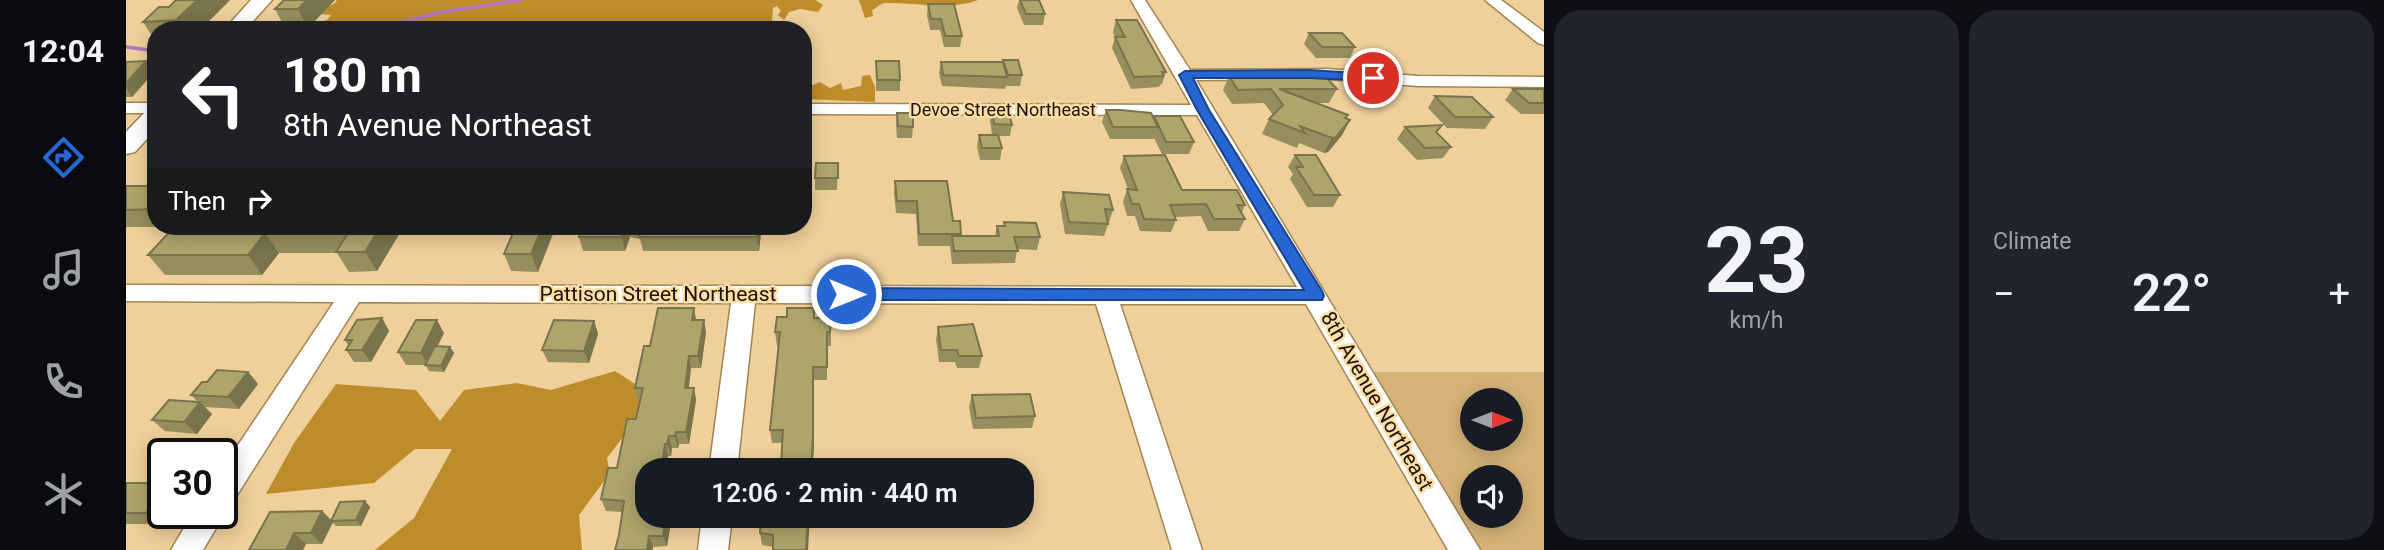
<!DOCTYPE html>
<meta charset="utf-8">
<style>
body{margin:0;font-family:Roboto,sans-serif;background:#20242c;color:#f1f3f6;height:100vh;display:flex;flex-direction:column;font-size:26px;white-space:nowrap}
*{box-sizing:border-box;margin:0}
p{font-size:23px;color:#9ea1a6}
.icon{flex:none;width:38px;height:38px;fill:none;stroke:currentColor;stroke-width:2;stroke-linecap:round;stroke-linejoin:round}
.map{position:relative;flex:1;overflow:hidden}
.drawer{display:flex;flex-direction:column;gap:10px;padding:10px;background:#0d0f14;width:840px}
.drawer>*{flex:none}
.top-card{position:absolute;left:21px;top:21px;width:665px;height:214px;border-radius:28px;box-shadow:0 4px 18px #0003;background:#202124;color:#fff;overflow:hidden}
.needle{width:46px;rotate:90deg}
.buttons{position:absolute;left:1334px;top:388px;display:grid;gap:14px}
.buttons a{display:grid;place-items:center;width:63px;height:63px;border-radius:50%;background:#171b24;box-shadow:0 4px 18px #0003;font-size:35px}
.speed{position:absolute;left:21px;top:438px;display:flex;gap:14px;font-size:35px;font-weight:700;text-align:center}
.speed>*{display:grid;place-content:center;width:91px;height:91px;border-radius:50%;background:#171b24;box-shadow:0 4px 18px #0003;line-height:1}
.speed .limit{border:4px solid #111;border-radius:10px;background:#fff;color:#111}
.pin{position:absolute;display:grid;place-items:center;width:60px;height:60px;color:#fff;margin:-30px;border:4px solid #fff;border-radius:50%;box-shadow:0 2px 7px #0007}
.me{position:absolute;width:77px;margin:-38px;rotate:90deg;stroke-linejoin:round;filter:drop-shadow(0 0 5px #0008)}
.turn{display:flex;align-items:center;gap:24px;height:147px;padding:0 21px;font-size:32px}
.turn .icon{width:91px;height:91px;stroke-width:2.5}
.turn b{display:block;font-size:49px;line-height:60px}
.then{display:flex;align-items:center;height:66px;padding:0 21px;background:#0003;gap:14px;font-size:26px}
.big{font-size:52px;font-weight:600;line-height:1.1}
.drawer .card{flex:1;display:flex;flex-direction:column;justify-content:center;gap:10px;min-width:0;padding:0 24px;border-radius:28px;background:#20242c}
.drawer .dial{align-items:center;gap:0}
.dial b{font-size:91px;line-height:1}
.heat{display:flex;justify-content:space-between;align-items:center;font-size:38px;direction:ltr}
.drawer .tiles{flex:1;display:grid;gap:10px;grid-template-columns:repeat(2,1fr)}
.trip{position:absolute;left:509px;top:458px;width:399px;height:70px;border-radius:28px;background:#171b24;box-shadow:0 4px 18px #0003;font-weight:600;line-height:70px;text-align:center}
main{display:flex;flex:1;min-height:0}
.dock{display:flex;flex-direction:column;width:126px;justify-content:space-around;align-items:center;background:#090b0e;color:#9ea1a6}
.dock .icon{width:49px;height:49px}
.dock .active{color:#2867d3}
.dock b{font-size:32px;color:#f1f3f6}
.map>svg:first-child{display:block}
</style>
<main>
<nav class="dock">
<b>12:04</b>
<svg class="icon active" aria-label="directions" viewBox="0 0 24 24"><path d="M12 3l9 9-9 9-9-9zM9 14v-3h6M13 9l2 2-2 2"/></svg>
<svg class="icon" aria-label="music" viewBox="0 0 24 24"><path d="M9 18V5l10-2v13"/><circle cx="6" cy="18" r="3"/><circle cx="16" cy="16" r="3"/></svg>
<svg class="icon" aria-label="phone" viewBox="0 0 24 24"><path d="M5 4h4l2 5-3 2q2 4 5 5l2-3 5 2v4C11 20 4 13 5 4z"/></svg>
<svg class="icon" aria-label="climate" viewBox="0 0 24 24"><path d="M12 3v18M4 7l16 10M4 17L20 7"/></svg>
</nav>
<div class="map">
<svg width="1418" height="550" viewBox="0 0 1418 550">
<rect width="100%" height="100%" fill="#efd09b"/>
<!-- green -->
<path fill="#d5b378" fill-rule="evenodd" d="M1243 372H1418V550H1341ZM1346 401H1384V439H1346ZM1346 478H1384V516H1346Z"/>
<!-- forest -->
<path fill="#be8d2b" d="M209 0H689L697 5 692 12 674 9 663 12 658 20 652 15 655 11 651 6 647 8 646 19 650 30H189L192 23 201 20 205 15 193 14C197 6 205 7 211 1Z
M733 0H852C823 11 790 2 760 3 754 3 751 8 746 10L747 16 739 18Z
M744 75 749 87V102L677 99V89L694 82 704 88 715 83 717 90 735 86 736 76Z
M489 371 528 396 481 458 484 473 453 515 456 550H249L288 518 326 449H289L248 483 140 494 168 443 210 384 290 390 314 421 338 390 391 383 425 390Z"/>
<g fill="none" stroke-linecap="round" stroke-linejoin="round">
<!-- stream -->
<path stroke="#b376bf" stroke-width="3.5" d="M246 30 316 12 395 0
M0 47 30 51"/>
<defs>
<path id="minor" d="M1005 0H1019L1064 70 1202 69 1292 76 1418 77V87L1292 86 1202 79 1070 80 1354 550H1322L1180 304H994L1076 550H1046L970 304 629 303 611 471H583L605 303 233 302 106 503 96 507V469L208 302 0 301V285L1171 287 1071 115 677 114V104L1065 105Z
M1359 0H1375L1418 32V45L1412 43Z
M0 103H30V113H0Z
M96 507 99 513 77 550H45L67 513H96Z
M576 516H606L602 550H572Z"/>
<path id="major" d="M125 0H146L119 30H98Z
M30 107V129L9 152 0 154V132L22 109Z"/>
</defs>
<!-- minor casing -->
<use href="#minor" stroke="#a28552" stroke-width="3"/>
<!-- major casing -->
<use href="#major" stroke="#a28552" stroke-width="3"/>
<!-- minor -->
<use href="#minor" fill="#fff" fill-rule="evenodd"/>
<!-- major -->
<use href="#major" fill="#fff" fill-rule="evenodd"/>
</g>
<!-- wall -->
<path fill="#968e5d" d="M50 0H104L74 30H30V42L17 22 43 7Z
M158 0H209L182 28H159L149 9Z
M893 0H913L919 14 917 25H898L891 8Z
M802 4 836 36 834 47H818L814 30H804L801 15Z
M990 20 1040 72 1036 84H1035L1033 87 1005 89 986 48 989 37 987 32Z
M1183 33 1229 47 1224 58H1190L1178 44Z
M877 60 896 75 894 86H880L879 89 816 86 813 73 815 62 877 63Z
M20 61 28 72 6 97H0V62Z
M750 61 774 80V91H750Z
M1103 76 1211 89 1203 103H1190L1222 115 1220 119 1224 120 1216 135 1202 152 1198 153 1173 143 1171 148 1136 134 1143 119 1147 115 1138 103 1106 104 1097 90Z
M1387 89H1418V114H1395L1379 100Z
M1309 96 1367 117 1359 129 1321 128 1302 108Z
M866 109 886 125 884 136H873L876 148 874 160H854L851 147 853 135H866L864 120Z
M980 110 1027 117 1028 116 1068 142 1063 154H1036L1028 138V139H984L976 122Z
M771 113 787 127 786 138H771L770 125Z
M1279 127 1325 147 1317 158 1291 160 1271 139Z
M1169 155 1214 195 1207 207H1181L1164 179 1167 174 1162 167Z
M998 156 1056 190 1119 205 1116 212 1119 219 1113 231H1082L1075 216 1049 217 1050 220 1045 232 1014 231 1009 216H1001L997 202 1001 189H1002L994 168Z
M712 163 711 190H689V178Z
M769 181 827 221 835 234V236H869L871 226H878V222L914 237 911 250 891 249 889 263 826 264 824 246H792L790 214 770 213 768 193Z
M0 186H30V226H278L251 271 223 272 211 253H153L136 275H39L22 255 47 227H0Z
M937 192 987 210 983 222H982V224L978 236 939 234 934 204Z
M390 226H430L412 272 385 271 378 254Z
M456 226H634L635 233 633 251H517L514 239 504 237 499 251H457L453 237Z
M568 308 570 320 580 332 575 368H565L563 388H568L570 400 563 444H553L552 448H546L545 456H542L522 471 546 516 541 546 527 547V550H489L493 535 497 512 480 511 475 499 491 468 510 419 514 400H512L509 388 524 346Z
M256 318 263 331 245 362H228L220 350 222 345 219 340Z
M689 318H705V346H701V380H688V447L686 471H643L655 464 656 443H646L644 430 653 346H651L649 332Z
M468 321 472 334 463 363 422 362 416 350Z
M812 327 856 356 853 368H831L829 362H813L810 339Z
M318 333 311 347H324L328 353 318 372 303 371 299 365H280L272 352Z
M122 372 132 384 113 409 79 407 86 414 71 434 39 431 26 420 72 402 65 395 81 382Z
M846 395 909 416 906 428 847 429 843 407Z
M0 483 35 524H0Z
M239 501 244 507 235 526H210L205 521Z
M196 511 207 522 196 544H180L177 550H123Z
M684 516 647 547 636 545 634 533Z"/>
<!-- shaded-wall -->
<path fill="#7a744c" d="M71 0H104L74 30H56L50 20Z
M181 0H209L182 28 172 9Z
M20 61 28 72 6 97 0 88V83Z
M1224 120 1216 135 1202 152 1198 153 1206 138Z
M255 226H278L251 271 239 252Z
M417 226H430L412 272 405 254Z
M499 226H501L504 237 499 251 496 237Z
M633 226H634L635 233 633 251 631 237Z
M139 233 153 253 136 275 122 255Z
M568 308 570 320H566Z
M256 318 263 331 245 362 236 350Z
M311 320 318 333 302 365 295 353Z
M578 320 580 332 575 368 572 356Z
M468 321 472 334 463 363 458 351Z
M324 347 328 353 318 372 315 366Z
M563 356 565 368 561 400 559 388Z
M122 372 132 384 113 409 102 397Z
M688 380V447L686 471H685Z
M568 388 570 400 563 444 560 432Z
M74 402 86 414 71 434 58 422Z
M550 432 553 444 552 448 549 436Z
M543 436 546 448 545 456 541 444Z
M539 444 542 456 540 471H535Z
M37 490V513H42L35 524 20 513Z
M239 501 244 507 235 526 230 520Z
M196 511 207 522 196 544 185 533Z
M540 516H546L541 546 537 536Z
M682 516H684L682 550H680Z
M168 533 180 544 177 550H160Z
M523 536 527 547V550H521Z"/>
<!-- building -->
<path fill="#aea56c" stroke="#7a744c" stroke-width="2" d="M50 0H71L50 20 17 22 33 7H43Z
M158 0H181L172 9H149Z
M894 0H913L919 14H900Z
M802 4H828L836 36H819L815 19H805Z
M990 20H1011L1040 72H1036L1037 76 1008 77 989 37H999Z
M1183 33H1216L1229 47H1196Z
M877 60H892L896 75H882Z
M20 61 0 83V62Z
M750 61H773L774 80H751Z
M815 62H877L881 77 817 75Z
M1103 76H1199L1211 89H1153L1222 115 1219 118 1224 120 1210 137 1206 138 1174 126 1179 133 1143 119 1157 105 1145 89 1112 90Z
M1387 89H1418V103H1403Z
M1309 96 1346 97 1367 117H1329Z
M866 109H882L886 125 868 124Z
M980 110H995L1025 113 1032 127H987Z
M771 113H787V127L772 126Z
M1028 116H1054L1068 142H1040Z
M1316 125 1310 132 1325 147 1299 148 1279 127Z
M853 135H872L876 148H856Z
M1039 155 1056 190H1111L1119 205H1111L1119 219H1088L1080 204 1044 205 1050 220 1018 219 1013 204H1006L1001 189 1011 190 998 156Z
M1169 155H1190L1214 195H1188L1170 167H1177Z
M690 163H712V178H689Z
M769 181H821L827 221H834L835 234H793L791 201H771Z
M0 186H30V209L0 210Z
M937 192 983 195 987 210 979 209 982 224 943 222Z
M878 222 910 223 914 237H888L892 251H828L826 236H873L871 226H879Z
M49 226H255L239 252H210L222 233H139L122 255H22Z
M390 226H417L405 254H378Z
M456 226H499L496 237H453Z
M513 226H633L631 237H513L516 227Z
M532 308H568L566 320H578L572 356H563L559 388H568L560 432H550L549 436H543L541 444H539L535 471H522V516H540L537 536H523L521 550H489L493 535 498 501 475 499 482 468H491L501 419H510L517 388H509L518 346H524Z
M661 308H688V318H705L704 332H701V367H687V434L685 471H643L644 464H655L657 430H644L654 332H649L651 317H661Z
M256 318 236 350H220L226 340H219L231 320Z
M290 320H311L295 353 272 352Z
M428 320 468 321 458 351 416 350Z
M847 324 856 356H833L831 350H815L812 327Z
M309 346 324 347 315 366 299 365Z
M91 370 122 372 102 397 65 395 76 382H81Z
M904 394 909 416 850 418 846 395Z
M43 400 74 402 58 422 26 420Z
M0 483H37V490L20 513H0Z
M239 501 230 520 205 521 214 502Z
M196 511 185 533H168L160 550H123L144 512Z
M635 516H682L680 550H647V535L634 533Z"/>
<!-- route -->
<path fill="#2867d3" stroke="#1a4389" stroke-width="2" d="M1184 70 1247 74 1253 78 1247 81 1184 78H1067L1083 110 1196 291 1198 296 1196 300H720L712 294 720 288 1178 290 1071 110 1053 75 1059 71Z"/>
<g text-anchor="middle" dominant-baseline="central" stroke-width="5" stroke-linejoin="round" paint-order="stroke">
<!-- far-street labels -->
<g font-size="18" fill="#1e1301" stroke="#fddda7">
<text x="877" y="109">Devoe Street Northeast</text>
</g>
<!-- street labels -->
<g font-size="21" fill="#1e1301" stroke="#fddda7">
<text x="532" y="294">Pattison Street Northeast</text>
<text transform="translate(1251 401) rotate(60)">8th Avenue Northeast</text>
</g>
</g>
</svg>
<div class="buttons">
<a><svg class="needle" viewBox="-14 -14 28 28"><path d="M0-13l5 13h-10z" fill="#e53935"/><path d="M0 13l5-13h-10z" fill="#9ea1a6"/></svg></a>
<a><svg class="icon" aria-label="sound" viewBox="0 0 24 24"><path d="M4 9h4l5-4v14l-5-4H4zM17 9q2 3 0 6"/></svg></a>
</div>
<div class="speed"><div class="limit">30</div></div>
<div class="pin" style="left:1247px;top:78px;background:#d93025"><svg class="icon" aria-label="arrive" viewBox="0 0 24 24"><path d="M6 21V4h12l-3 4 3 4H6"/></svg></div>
<svg class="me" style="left:720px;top:294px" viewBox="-20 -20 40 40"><circle r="17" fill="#2867d3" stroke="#fff" stroke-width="3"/><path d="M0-11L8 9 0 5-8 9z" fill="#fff"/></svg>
<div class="trip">12:06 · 2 min · 440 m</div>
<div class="top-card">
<div class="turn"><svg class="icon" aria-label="left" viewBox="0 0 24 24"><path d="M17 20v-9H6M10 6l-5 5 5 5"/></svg><div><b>180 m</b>8th Avenue Northeast</div></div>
<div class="then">Then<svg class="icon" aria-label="right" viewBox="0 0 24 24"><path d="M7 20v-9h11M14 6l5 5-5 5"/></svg></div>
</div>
</div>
<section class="drawer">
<div class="tiles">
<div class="card dial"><b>23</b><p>km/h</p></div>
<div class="card"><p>Climate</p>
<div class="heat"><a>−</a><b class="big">22°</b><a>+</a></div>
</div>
</div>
</section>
</main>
